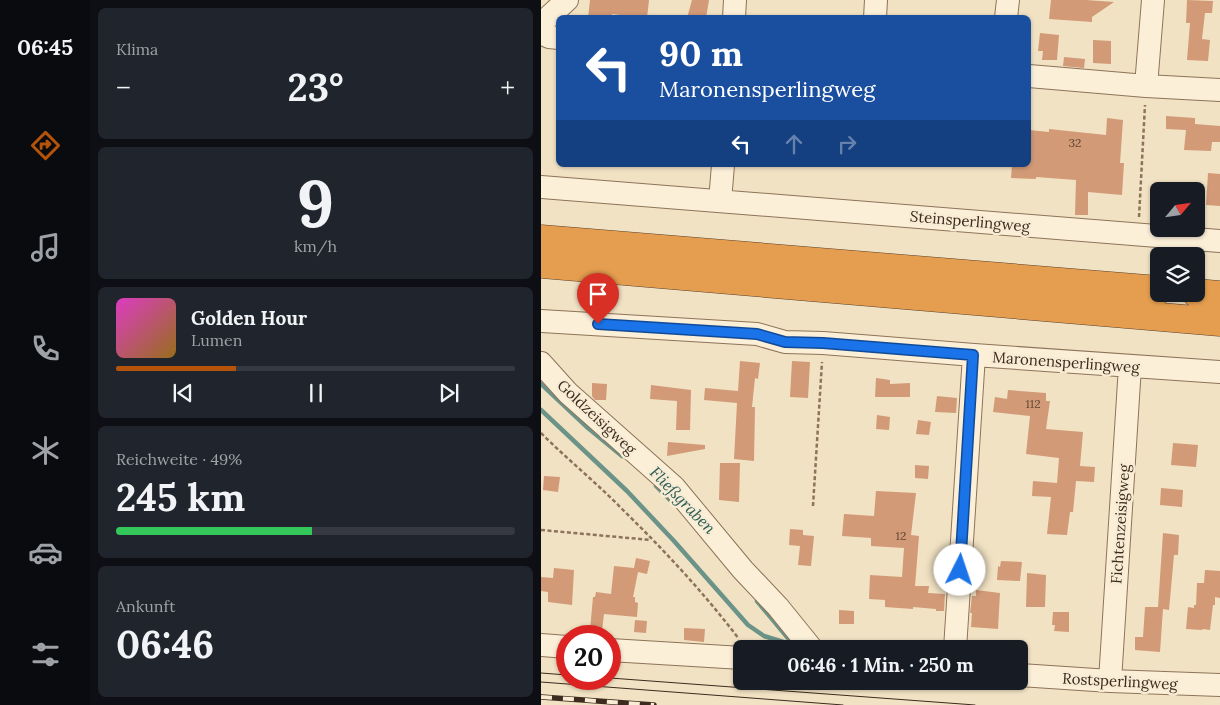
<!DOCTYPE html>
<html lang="de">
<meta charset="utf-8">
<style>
body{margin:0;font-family:Lora,serif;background:#20242c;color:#f1f3f6;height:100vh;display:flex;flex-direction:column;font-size:19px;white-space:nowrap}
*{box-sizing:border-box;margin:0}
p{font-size:16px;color:#9ea1a6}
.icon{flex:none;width:28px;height:28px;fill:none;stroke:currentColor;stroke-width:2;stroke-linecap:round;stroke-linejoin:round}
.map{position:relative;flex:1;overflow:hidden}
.sheet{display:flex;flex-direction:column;gap:8px;padding:8px;background:#0d0f14;width:451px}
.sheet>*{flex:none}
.guide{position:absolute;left:15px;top:15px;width:475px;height:152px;border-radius:8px;box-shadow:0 1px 4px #0004;background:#1a4fa0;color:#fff;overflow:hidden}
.needle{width:32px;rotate:61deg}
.tools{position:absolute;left:609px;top:182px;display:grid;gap:10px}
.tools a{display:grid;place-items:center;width:55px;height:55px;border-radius:8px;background:#171b24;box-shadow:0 1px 4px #0004;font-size:25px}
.speed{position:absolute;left:15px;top:625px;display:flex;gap:10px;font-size:25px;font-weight:700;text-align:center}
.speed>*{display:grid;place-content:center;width:65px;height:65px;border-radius:50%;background:#171b24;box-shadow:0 1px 4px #0004;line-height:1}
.speed .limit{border:8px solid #d22;background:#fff;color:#111}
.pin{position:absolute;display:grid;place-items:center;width:42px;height:42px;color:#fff;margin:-51px -21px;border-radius:50% 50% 50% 0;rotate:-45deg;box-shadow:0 0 5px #0007}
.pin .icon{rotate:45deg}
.me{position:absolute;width:55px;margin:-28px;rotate:4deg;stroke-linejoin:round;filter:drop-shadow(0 0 4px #0008)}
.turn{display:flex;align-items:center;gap:18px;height:105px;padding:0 20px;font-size:22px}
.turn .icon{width:65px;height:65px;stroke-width:2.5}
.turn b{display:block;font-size:35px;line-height:42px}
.lanes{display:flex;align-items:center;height:48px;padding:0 20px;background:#0003;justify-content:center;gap:25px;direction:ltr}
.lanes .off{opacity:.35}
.big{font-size:38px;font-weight:700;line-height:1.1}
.sheet .card{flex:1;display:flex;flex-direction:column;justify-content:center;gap:8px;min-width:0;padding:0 18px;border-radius:8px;background:#20242c}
.sheet .dial{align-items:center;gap:0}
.dial b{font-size:65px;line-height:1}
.song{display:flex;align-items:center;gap:15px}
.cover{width:60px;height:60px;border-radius:8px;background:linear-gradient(135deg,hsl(310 70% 55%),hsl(40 70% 35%))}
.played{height:5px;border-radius:2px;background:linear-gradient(90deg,#b45309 30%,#363941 30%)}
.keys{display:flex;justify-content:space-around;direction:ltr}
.heat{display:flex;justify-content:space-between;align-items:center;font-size:28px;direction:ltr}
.charge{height:8px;border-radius:4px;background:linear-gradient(90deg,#34c759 49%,#363941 0)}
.trip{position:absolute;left:192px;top:640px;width:295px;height:50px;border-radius:8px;background:#171b24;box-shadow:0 1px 4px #0004;font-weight:700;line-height:50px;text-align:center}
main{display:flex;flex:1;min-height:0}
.tab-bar{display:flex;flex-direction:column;width:90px;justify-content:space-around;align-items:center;background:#090b0e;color:#9ea1a6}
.tab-bar .icon{width:35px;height:35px}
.tab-bar .current{color:#b45309}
.tab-bar b{font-size:22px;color:#f1f3f6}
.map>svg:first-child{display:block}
</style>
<main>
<nav class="tab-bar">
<b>06:45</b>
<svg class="icon current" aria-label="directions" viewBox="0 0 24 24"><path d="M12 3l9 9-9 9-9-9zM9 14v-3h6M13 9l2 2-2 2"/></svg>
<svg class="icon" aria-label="music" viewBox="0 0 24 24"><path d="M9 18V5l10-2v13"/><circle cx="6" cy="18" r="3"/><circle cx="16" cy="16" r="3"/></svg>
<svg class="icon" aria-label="phone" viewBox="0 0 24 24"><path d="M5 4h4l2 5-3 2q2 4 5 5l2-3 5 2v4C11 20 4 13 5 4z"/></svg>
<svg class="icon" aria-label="climate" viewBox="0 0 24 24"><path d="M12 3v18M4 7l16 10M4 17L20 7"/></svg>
<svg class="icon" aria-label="car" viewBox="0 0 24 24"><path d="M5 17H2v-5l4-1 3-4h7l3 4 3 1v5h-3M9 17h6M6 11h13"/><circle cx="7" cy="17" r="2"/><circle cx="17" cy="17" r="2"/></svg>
<svg class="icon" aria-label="filters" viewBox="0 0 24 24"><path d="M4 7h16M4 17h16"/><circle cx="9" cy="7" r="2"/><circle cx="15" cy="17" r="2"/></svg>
</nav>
<section class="sheet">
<div class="card"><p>Klima</p>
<div class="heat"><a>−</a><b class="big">23°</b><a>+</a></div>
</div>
<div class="card dial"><b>9</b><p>km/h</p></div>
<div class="card">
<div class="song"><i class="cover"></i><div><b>Golden Hour</b><p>Lumen</p></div></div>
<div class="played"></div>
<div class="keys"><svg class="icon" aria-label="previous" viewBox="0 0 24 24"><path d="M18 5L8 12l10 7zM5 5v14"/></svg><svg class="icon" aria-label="pause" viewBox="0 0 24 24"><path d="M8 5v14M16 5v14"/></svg><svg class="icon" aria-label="next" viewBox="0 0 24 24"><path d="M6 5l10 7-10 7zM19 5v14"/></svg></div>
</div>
<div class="card"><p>Reichweite · 49%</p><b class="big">245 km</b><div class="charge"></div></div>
<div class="card"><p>Ankunft</p><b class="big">06:46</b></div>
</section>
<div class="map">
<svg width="679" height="705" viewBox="0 0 679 705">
<rect width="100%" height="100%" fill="#f1e2c3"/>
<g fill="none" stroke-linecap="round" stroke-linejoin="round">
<!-- stream -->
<path stroke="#6c9388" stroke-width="4.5" d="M0 384 47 428 81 456
M0 410 86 491 133 541 207 625 223 636 252 645
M115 486 131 502
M216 601 256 649"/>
</g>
<!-- building -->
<path fill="#d29a77" d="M49 0H108L106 18 71 14V18H47Z
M151 0H168L165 18H146Z
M510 0H545L573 2 551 17V22L508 19Z
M646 0 672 1 671 13H664L661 39 669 40 667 61 646 60 649 23H645Z
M499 33 518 35 516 60H501L502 51H497Z
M552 40 570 41V64L552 63Z
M523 57 544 59 543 68 522 66Z
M625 116 654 118V124L679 126V142H671L670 151 643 150 645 130 625 129Z
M566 118 582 120 579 163H583L581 195 547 192V215H534L535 180 495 177V179L470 178 471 165H488V130L508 132V129L565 135Z
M667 173 679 174V206L665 205Z
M199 361 219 363 217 379 214 378 211 407H214L213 461 193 459 196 403 163 400 164 388 197 391Z
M251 361 269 362 267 398 249 397Z
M335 378 349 380V384L369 383V397H334Z
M51 383 66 384 65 400H54L51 396Z
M110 385 150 390 149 430H135L136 401 109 399Z
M467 390 505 393V401H509L505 429 542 432 539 466 554 467 553 482 535 481 532 512H529L526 535 506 534 510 497 491 496 492 481 516 483 518 458 485 454 489 416 452 412 454 397 466 399Z
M396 396 416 398 415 413 394 412Z
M336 415 349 417 348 430 335 429Z
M377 420 390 422 388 435 375 434Z
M127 442 164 445V449L126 456Z
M632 443 657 445 655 467 630 465Z
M179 463H199L198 502 178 500Z
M374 465 388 466 387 479 374 478Z
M3 476 19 477 17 492 2 490Z
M620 488 642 490 641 507 619 505Z
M335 491 375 493 370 535 378 536 374 586H388L387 593 404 594 403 611H395V609L372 607V609L344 607V600L328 599 329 575 361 577 363 548 330 546V538L301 536 303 514 333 516Z
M249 529 262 530V535L273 536 270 566 257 565 259 546 248 545Z
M622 533 638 535 637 555H633L628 610 622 609 619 652 594 650V637H602L604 607H617Z
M95 558 109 561 106 574 97 572 92 597H94V602L97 603 96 617 63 614 61 631 49 630 52 597H54L55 592 70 594 73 566 93 568Z
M460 561 481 562 479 581 456 580 457 566 459 567Z
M13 568 33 570 31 605 7 602V592L0 591V577L12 578Z
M664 570 679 571V598L674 597V605H672L669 630 662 629 661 630 645 629 647 607 653 608V605H655L656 583H663Z
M486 573 505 575 504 607H485Z
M435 590 459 593 457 629 430 627 431 613H429L431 596H435Z
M298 610 313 611V624H298Z
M512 612H528V632L513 631 514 625H511Z
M94 620 106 621 105 633 93 632Z
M143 628 164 629 163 642 143 640Z"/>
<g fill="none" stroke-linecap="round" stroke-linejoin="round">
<defs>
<path id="minor" d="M193 18 194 0
M334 18 335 0
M465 18 467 0
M0 24 26 0
M0 33 8 37 18 38
M488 76 605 86 679 90
M605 86 612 0
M0 187 679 241
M179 201 182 165
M0 321 216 334 244 342 282 343 433 355 679 372
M0 363 27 393 133 487 202 570 237 607 271 649
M0 645 26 647
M414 649 433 355
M69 650 201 658
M479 675 569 681 679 685
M569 681 589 366"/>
<path id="highway" d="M0 239 618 290
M0 264 679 322
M655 293 679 295"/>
</defs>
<!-- minor casing -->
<use href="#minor" stroke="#8d7359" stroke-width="24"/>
<!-- highway casing -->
<use href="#highway" stroke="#5a412d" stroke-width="29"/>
<!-- path -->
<path stroke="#8d7359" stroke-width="2.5" stroke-dasharray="4 2.5" stroke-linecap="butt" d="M598 217 604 105
M0 433C27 460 57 484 83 511 124 551 163 593 198 639
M272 506 281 362
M0 530 110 540"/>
<!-- minor -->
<use href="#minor" stroke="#fbefd8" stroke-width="22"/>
<!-- highway -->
<use href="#highway" stroke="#e59e4f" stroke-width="28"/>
<!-- tram -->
<path stroke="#3c2b1e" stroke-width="1" d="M0 673 26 675
M69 678 434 705
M0 682 302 705"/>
<defs>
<path id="rail" d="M0 697 113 705"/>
</defs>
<!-- rail casing -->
<use href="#rail" stroke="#3c2b1e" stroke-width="5.5"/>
<!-- rail -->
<use href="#rail" stroke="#f8ecd4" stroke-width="4" stroke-dasharray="11" stroke-linecap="butt"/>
</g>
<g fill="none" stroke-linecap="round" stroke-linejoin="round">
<defs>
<path id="route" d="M57 324 216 334 244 342 282 343 432 355 419 570"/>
</defs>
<!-- route casing -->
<use href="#route" stroke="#114b97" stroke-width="12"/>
<!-- route -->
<use href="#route" stroke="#1a73e8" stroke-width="9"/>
</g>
<g text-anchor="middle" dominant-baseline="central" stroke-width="5" stroke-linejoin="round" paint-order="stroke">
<!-- number labels -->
<g font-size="12" fill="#624734">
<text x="534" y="142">32</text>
<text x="492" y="403">112</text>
<text x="360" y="535">12</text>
</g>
<!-- street labels -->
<g font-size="15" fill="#3c2b1e" stroke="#f8ecd4">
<text transform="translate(429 221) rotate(5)">Steinsperlingweg</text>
<text transform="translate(525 362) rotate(4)">Maronensperlingweg</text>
<text transform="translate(56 417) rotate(43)">Goldzeisigweg</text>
<text transform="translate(579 524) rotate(-86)">Fichtenzeisigweg</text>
<text transform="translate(579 681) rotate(3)">Rostsperlingweg</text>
</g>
<!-- water labels -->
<g font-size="16" font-style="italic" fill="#2c5d58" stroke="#f8ecd4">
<text transform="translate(142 500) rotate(46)">Fließgraben</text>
</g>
</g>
</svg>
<div class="tools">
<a><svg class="needle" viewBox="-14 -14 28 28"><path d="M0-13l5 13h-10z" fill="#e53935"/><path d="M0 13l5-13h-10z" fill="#9ea1a6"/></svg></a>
<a><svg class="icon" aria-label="layers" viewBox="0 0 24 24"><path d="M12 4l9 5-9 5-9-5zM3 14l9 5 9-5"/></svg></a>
</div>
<div class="speed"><div class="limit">20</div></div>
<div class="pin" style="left:57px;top:324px;background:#d93025"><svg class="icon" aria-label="arrive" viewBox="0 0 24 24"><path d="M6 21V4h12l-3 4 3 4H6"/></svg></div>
<svg class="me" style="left:419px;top:570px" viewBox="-20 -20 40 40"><circle r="19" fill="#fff"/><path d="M0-13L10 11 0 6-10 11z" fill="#1a73e8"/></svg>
<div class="trip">06:46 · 1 Min. · 250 m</div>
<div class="guide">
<div class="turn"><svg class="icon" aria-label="left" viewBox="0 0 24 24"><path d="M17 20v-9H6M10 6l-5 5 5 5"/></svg><div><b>90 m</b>Maronensperlingweg</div></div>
<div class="lanes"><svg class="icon" aria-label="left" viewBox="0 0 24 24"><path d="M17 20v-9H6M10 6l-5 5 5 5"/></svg><svg class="icon off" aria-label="ahead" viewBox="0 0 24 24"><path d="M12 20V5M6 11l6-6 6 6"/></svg><svg class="icon off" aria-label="right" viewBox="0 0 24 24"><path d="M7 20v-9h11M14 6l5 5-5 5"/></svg></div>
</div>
</div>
</main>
